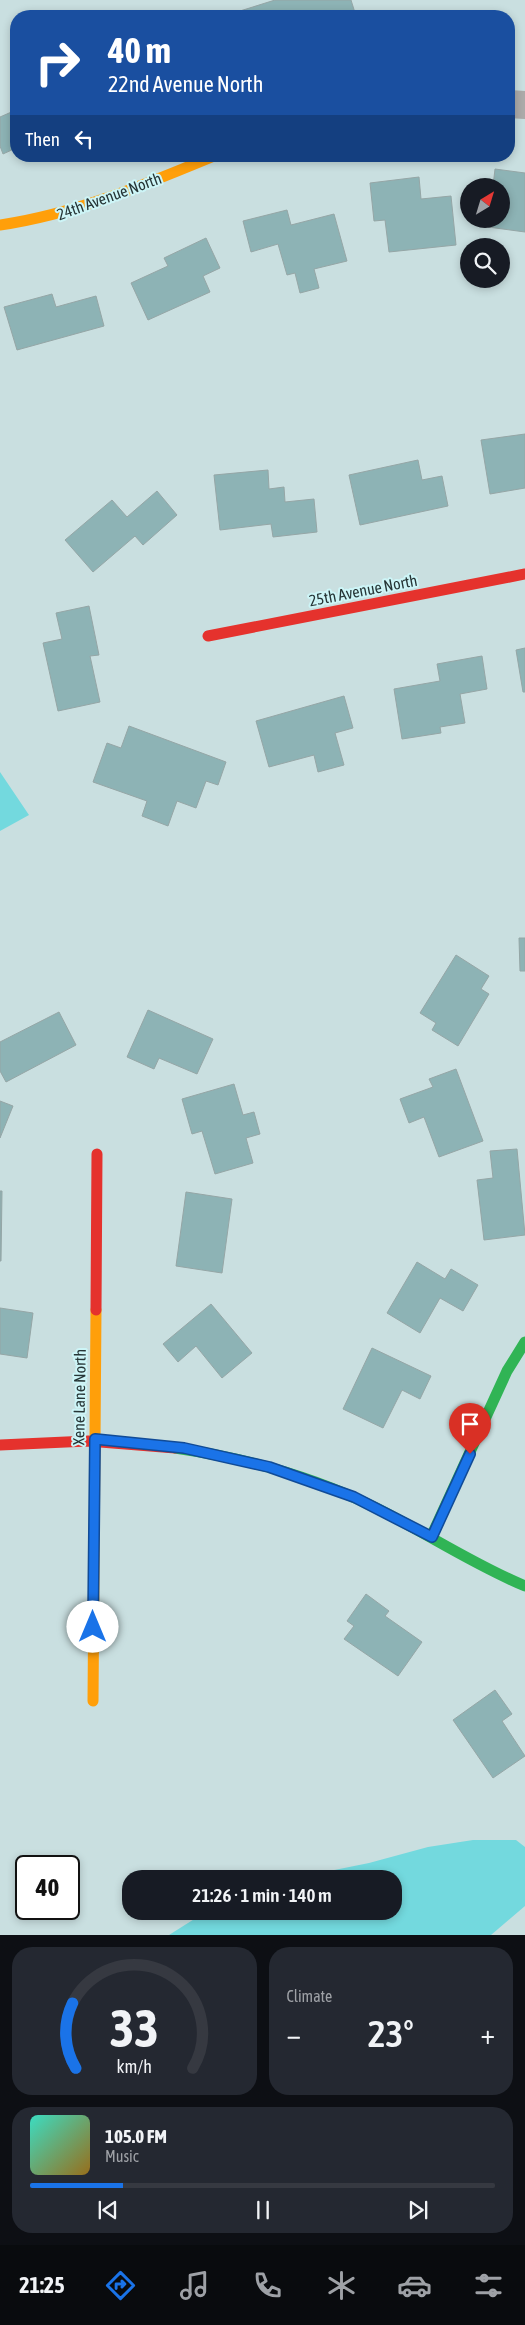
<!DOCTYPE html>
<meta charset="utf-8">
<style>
body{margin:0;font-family:"Asap Condensed",sans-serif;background:#242831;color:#f1f3f6;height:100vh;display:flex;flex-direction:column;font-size:19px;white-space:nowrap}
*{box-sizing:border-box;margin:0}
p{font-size:16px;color:#9ea1a6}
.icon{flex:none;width:28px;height:28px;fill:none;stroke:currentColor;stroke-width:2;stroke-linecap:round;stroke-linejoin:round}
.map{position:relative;height:1935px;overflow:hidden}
.panel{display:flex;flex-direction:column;gap:12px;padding:12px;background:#0d0f14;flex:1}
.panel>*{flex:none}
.top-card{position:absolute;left:10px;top:10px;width:505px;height:152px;border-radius:20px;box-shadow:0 2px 8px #0003;background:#1a4fa0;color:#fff;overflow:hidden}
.needle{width:32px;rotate:38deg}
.controls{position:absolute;left:460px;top:178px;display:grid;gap:10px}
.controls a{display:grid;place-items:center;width:50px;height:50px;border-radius:50%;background:#171b24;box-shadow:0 2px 8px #0003;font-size:25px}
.speed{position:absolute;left:15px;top:1855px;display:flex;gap:10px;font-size:25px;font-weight:700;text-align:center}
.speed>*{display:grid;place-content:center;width:65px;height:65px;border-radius:50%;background:#171b24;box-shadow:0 2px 8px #0003;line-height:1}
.speed .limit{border:2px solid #111;border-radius:8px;background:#fff;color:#111}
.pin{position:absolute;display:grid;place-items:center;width:42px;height:42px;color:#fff;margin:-51px -21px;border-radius:50% 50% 50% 0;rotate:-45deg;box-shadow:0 0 5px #0007}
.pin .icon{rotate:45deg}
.me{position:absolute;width:55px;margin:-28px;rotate:0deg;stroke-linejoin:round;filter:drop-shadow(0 0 4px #0008)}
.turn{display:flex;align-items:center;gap:18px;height:105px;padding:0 15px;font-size:22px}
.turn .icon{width:65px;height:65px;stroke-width:2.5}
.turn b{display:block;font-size:35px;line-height:42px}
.then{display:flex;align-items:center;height:48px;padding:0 15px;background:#0003;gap:10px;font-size:19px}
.big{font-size:38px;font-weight:600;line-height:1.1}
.panel .widget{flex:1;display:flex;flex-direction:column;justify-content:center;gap:8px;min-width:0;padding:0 18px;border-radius:20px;background:#242831}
.panel .dial{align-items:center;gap:0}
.dial svg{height:130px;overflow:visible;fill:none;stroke:#363941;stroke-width:7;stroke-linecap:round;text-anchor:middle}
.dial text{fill:#f1f3f6;stroke:none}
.song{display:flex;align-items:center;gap:15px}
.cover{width:60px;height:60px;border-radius:8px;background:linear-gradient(135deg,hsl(170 70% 55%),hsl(40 70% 35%))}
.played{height:5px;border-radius:2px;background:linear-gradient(90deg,#1a73e8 20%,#363941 20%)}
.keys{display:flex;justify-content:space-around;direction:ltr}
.heat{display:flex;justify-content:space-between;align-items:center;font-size:28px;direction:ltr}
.panel .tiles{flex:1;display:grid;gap:12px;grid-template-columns:1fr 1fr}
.widget:last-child{grid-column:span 2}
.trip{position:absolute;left:122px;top:1870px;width:280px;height:50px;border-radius:20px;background:#171b24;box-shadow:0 2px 8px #0003;font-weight:600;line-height:50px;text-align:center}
.tab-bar{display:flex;height:80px;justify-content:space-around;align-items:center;background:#090b0e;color:#9ea1a6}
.tab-bar .icon{width:35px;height:35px}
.tab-bar .on{color:#1a73e8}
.tab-bar b{font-size:22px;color:#f1f3f6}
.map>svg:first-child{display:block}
</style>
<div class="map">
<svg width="525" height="1935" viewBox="0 0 525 1935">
<rect width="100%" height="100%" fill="#c9dfe0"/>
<!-- water -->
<path fill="#73d9de" d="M0 772 29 815 0 831Z
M473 1840H516L525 1847V1906L491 1935H169L207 1911H394V1879H290L369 1863 428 1847Z"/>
<!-- building -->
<path fill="#8db3b5" stroke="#95a6a6" d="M275 0H351L356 16H242L240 11Z
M16 110V148L3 154 0 146V117Z
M495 169 525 173V232L488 227 489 219H501V186H493Z
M419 177 421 199 451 196 456 245 389 252 385 220 374 221 370 183Z
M287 210 291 225 334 214 347 261 314 269 319 288 300 293 295 273 287 275 278 244 251 252 243 221Z
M206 238 220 268 203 276 210 292 148 320 131 283 168 266 164 258Z
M52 294 56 307 96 296 104 326 17 350 4 307Z
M525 434V488L490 494 481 440Z
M418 460 422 480 442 476 448 506 360 525 349 475Z
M268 470 269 489 284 487 285 502 314 499 317 532 273 537 271 524 220 530 214 475Z
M157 491 177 515 143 545 135 536 93 572 65 540 112 500 127 517Z
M89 606 99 655 90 656 100 702 58 711 43 643 62 639 56 613Z
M525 648V692H523L516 650Z
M482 656 487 689 460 694 465 723 440 727 441 733 402 739 394 689 440 681 437 664Z
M344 696 353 728 335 733 344 765 318 772 314 755 269 767 256 721Z
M129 726 226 762 218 785 206 781 196 808 177 801 168 826 142 816 147 801 93 782 107 743 121 748Z
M519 938H525V971H520Z
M456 955 489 976 481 989 489 994 458 1046 432 1030 436 1023 420 1013Z
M148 1010 213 1039 197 1074 159 1058 154 1069 127 1057Z
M59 1012 76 1045 6 1082 0 1071V1042Z
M456 1069 483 1141 439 1157 424 1117 409 1123 400 1099 433 1087 429 1079Z
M234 1084 243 1115 254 1112 260 1134 246 1138 253 1163 215 1174 202 1131 192 1134 182 1099Z
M0 1101 13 1106 0 1138Z
M517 1149 525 1235 484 1240 477 1180 493 1178 490 1151Z
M0 1191H2L1 1261H0Z
M186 1192 232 1199 222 1273 176 1266Z
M417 1262 445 1279 451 1269 478 1285 463 1311 440 1298 420 1333 387 1313Z
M211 1304 252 1353 222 1378 196 1346 178 1362 163 1344Z
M0 1308 33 1313 27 1358 0 1354Z
M372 1348 431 1376 420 1399 402 1390 383 1428 343 1409Z
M366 1594 389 1611 385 1616 422 1642 398 1676 344 1639 354 1626 347 1621Z
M495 1690 512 1714 502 1721 525 1756 493 1778 453 1720Z"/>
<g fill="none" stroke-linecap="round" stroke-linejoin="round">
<!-- street -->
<path stroke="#abaaa9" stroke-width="28" d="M509 104 525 105"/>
<!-- fast -->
<path stroke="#30b455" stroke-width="11" d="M175 1448C244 1458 312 1476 374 1507 425 1532 472 1564 525 1586
M431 1537 507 1371 525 1342"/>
<!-- slow -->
<path stroke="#ff9f0a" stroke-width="11" d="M0 225C75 214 144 185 214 156
M93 1701 96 1310"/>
<!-- jam -->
<path stroke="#e5322d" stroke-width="11" d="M208 636 525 574
M96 1310 97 1154
M0 1445 88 1441 175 1448"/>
</g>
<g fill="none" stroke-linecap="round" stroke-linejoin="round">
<defs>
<path id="route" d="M93 1627 95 1439 184 1448 269 1467 354 1497 432 1537 470 1454"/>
</defs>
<!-- route casing -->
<use href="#route" stroke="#114b97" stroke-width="12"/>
<!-- route -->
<use href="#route" stroke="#1a73e8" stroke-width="9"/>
</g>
<g text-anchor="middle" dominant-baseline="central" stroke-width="4" stroke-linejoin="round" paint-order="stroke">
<!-- street labels -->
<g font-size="16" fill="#263536" stroke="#cdf5f7">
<text transform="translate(109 196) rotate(-20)">24th Avenue North</text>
<text transform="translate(363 590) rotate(-11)">25th Avenue North</text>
<text transform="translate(79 1397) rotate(-89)">Xene Lane North</text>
</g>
</g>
</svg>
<div class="controls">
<a><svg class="needle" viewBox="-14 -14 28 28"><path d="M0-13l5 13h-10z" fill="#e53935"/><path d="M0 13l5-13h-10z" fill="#9ea1a6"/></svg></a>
<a><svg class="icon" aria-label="search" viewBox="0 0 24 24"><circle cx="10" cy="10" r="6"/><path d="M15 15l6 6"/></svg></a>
</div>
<div class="speed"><div class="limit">40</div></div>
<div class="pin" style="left:470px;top:1454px;background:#d93025"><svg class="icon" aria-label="arrive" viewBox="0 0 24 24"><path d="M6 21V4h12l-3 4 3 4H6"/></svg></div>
<svg class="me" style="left:93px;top:1627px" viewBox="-20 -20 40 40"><circle r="19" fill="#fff"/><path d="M0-13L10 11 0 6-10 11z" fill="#1a73e8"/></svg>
<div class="trip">21:26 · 1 min · 140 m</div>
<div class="top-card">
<div class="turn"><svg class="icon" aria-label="right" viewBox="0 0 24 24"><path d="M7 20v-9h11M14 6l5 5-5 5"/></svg><div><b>40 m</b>22nd Avenue North</div></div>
<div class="then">Then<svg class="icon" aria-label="left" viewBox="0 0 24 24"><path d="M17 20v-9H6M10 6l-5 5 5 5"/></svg></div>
</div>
</div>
<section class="panel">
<div class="tiles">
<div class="widget dial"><svg viewBox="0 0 100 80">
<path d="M14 69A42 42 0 1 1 86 69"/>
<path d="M14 69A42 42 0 0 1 12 29" stroke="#1a73e8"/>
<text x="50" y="56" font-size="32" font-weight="700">33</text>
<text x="50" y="72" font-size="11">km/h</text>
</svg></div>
<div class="widget"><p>Climate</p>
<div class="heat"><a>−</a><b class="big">23°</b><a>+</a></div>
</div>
<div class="widget">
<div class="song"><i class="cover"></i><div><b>105.0 FM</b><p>Music</p></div></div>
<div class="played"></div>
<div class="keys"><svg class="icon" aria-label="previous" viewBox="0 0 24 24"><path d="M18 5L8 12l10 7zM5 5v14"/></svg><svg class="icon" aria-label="pause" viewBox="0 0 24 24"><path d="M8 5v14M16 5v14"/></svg><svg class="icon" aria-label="next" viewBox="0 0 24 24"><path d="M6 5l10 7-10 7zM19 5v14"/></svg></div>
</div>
</div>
</section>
<nav class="tab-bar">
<b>21:25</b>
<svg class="icon on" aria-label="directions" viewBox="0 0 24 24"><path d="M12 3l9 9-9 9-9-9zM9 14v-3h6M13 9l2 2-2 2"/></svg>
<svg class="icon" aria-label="music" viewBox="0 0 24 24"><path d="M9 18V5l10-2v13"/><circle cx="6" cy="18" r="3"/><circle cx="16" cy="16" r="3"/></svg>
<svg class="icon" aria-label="phone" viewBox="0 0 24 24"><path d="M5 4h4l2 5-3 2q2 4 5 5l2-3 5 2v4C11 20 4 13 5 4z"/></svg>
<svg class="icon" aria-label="climate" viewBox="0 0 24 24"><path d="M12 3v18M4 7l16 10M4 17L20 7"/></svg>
<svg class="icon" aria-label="car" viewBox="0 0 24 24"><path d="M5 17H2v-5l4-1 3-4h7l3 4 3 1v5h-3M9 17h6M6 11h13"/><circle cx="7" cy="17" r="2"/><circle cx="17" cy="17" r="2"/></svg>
<svg class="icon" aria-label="filters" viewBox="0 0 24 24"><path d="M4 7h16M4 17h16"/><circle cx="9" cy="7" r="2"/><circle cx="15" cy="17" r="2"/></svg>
</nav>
